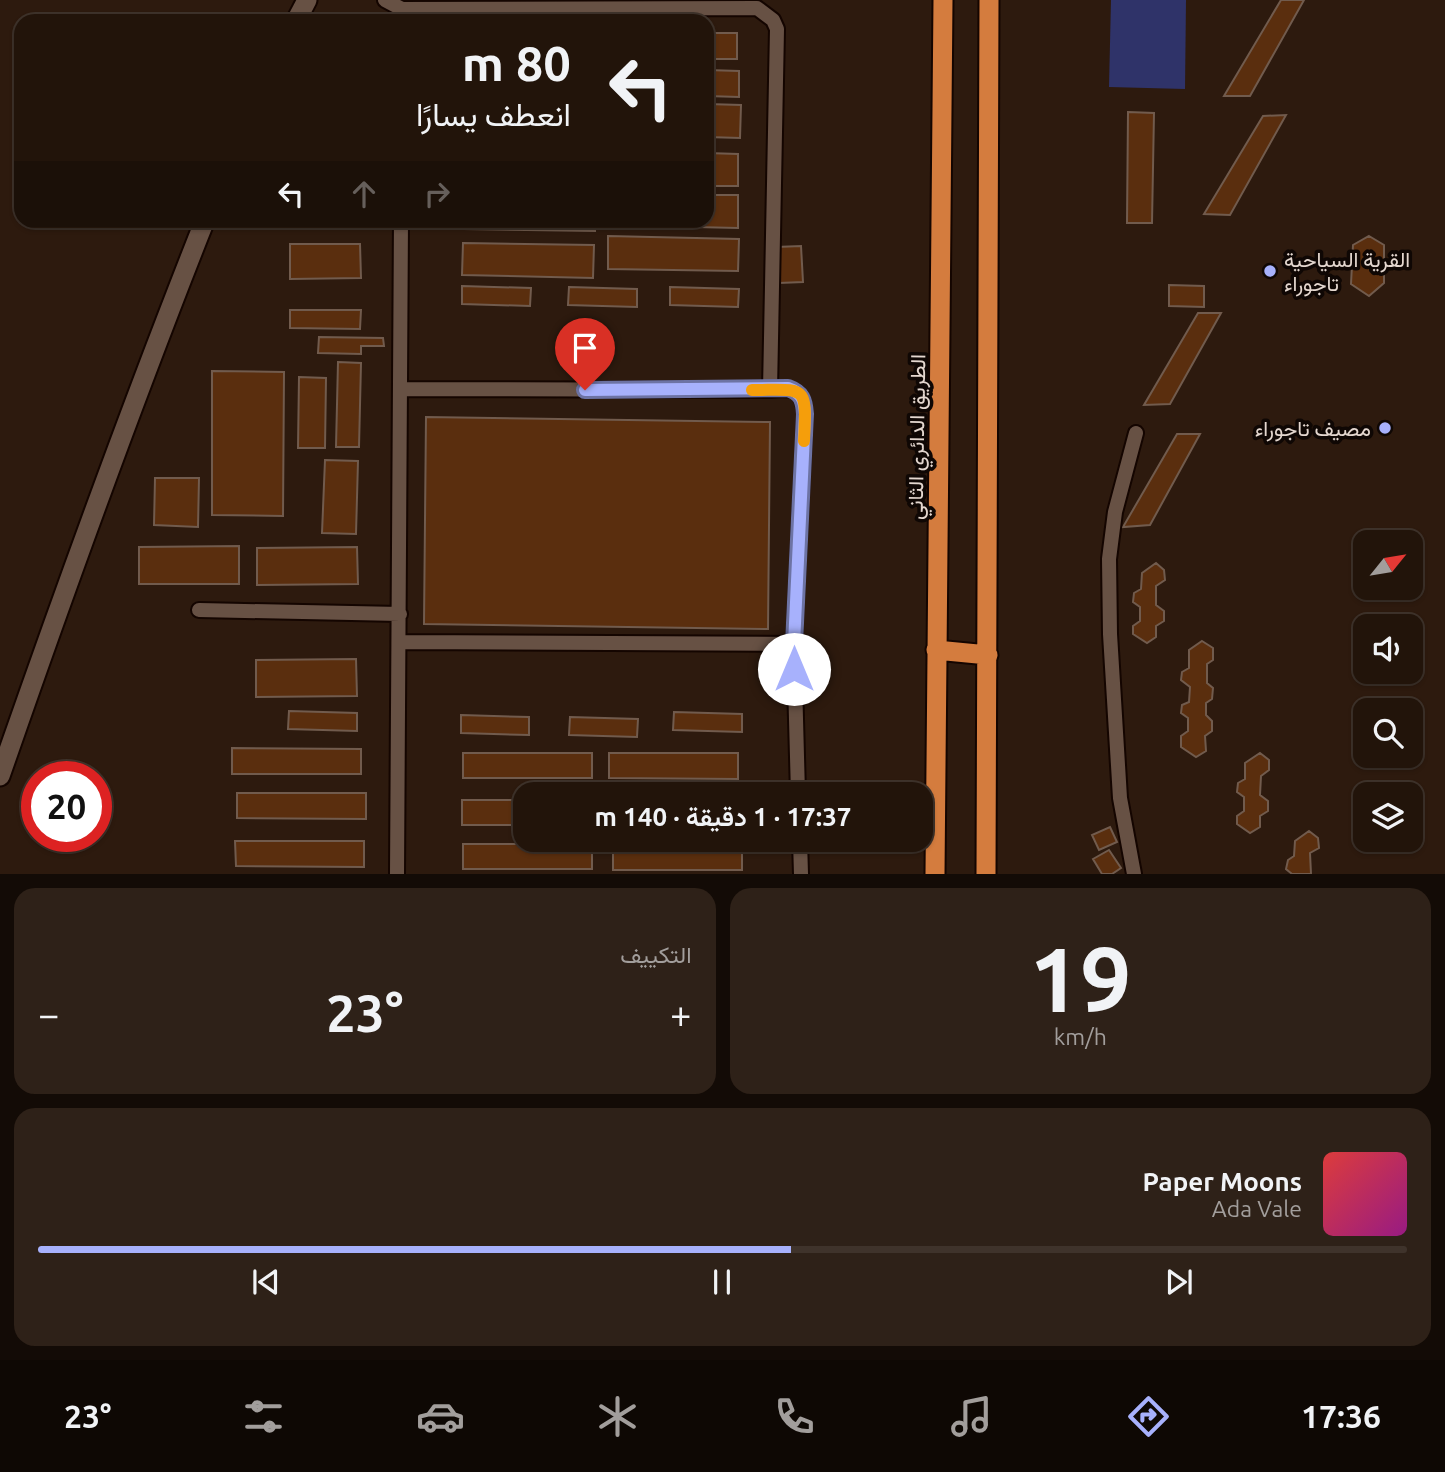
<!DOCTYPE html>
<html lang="ar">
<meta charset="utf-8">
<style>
body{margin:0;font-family:Ubuntu,Vazirmatn,sans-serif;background:#2e2118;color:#f1f3f6;direction:rtl;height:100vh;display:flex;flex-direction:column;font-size:26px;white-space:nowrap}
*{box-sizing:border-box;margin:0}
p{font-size:23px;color:#a29e9c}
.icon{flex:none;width:38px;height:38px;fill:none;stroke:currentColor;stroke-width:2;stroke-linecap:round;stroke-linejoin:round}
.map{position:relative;height:874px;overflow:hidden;direction:ltr}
.drawer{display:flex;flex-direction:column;gap:14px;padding:14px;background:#130b06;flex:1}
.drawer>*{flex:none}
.top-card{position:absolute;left:14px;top:14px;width:700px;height:214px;border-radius:21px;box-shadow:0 2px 5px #0004,0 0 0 2px #3f332b;direction:rtl;background:#22140a;color:#f1f3f6;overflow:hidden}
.needle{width:46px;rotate:60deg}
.fabs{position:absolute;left:1353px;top:530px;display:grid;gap:14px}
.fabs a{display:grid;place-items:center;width:70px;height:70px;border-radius:14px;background:#22140a;box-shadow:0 2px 5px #0004,0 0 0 2px #3f332b;font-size:35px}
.speed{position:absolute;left:21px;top:761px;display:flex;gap:14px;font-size:35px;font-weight:700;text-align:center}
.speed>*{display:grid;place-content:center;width:91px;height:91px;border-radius:50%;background:#22140a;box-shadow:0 2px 5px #0004,0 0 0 2px #3f332b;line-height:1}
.speed .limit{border:10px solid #d22;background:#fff;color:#111}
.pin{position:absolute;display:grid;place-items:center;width:60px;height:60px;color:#fff;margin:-72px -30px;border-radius:50% 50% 50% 0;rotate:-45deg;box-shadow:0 0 7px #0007}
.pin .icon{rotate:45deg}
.me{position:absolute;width:77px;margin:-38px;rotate:0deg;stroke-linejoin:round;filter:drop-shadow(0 0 5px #0008)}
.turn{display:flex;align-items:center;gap:24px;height:147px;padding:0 28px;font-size:32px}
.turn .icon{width:91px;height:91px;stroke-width:2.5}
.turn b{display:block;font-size:49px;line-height:60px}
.lanes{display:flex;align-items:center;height:66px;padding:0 28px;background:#0003;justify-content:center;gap:35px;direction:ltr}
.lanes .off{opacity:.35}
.big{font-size:52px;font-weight:600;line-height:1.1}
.drawer .widget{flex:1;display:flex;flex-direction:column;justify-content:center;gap:10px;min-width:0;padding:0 24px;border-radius:21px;background:#2e2118}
.drawer .dial{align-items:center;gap:0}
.dial b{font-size:91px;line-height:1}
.song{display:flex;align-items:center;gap:21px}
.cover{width:84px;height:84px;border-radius:10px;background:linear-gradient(135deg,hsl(0 70% 55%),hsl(310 70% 35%))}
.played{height:7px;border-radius:4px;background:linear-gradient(90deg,#a7b1fc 55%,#3f332b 55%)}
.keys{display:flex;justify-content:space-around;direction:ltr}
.heat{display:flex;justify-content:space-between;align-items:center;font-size:38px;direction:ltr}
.drawer .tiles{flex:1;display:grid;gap:14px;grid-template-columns:1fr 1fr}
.widget:last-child{grid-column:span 2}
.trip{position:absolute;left:513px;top:782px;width:420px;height:70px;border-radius:21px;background:#22140a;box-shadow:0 2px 5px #0004,0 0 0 2px #3f332b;font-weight:600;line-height:70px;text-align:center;direction:rtl}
.menu{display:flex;height:112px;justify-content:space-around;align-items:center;background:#0e0804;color:#a29e9c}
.menu .icon{width:49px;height:49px}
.menu .current{color:#a7b1fc}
.menu b{font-size:32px;color:#f1f3f6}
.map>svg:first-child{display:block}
</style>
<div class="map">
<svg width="1445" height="874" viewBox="0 0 1445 874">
<rect width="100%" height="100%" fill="#2d1a0e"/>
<!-- green -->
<path fill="#2f3369" d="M1111 0H1186L1185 89 1109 87Z"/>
<!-- building -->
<path fill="#5a2e0e" stroke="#715b4d" stroke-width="2" d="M1281 0H1304L1250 96H1224Z
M707 33H737V59H707Z
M707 70 739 71V97L707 96Z
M707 104 741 105 740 138 707 137Z
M1128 112 1154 113 1152 223H1127Z
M1286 115 1230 215 1204 214 1263 116Z
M707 153 738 154V186H707Z
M707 195H738V228L607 225V220H707Z
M464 220H595V231L464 229Z
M608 236 739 239 738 271 608 269Z
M1369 236 1384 245V283L1369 296 1351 284 1353 245Z
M463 243 594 245 593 278 462 275Z
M290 244H360L361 278 290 279Z
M801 246 803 282 779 283 776 247Z
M1169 285 1204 286V307L1169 306Z
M462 286 531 288 530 306 462 304Z
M569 287 637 289V307L568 305Z
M670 287 739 289 738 307 670 305Z
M290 310H361L360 329 290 328Z
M1198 313H1221L1170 404 1144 405Z
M319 337 383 338 384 346H361V354L318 353Z
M338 362 361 363 359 447H336Z
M212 371 284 372 283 516 212 515Z
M299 377 326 378 325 448H298Z
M426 417 770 422 768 629 424 624Z
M1177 434H1200L1150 525 1123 527Z
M325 460 358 461 356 534 322 533Z
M155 478H199L198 527 154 525Z
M239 546V584H139V547Z
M357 547 358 584 257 585V548Z
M1156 563 1164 570 1165 580 1156 586V605L1164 611V621L1156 626V637L1147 643 1133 634V626L1140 621V607L1133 602 1134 593 1141 589 1142 573Z
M1202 641 1213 648V660L1207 664V683L1213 688 1212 699 1206 703V715L1212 721V731L1205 736 1206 751 1196 757 1181 747V736L1188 731V718L1181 713 1182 705 1189 702 1190 687 1181 680 1182 672 1189 668V650Z
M356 659 357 696 256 697V660Z
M289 711 357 713V731L288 729Z
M674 712 742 714V732L673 730Z
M461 715 529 717V735L461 733Z
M570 717 638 719 637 737 569 735Z
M232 748 361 749V774H232Z
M463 753H592V778H463Z
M609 753H738V779L609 778Z
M1260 753 1269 760V770L1261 776 1260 795 1268 801V811L1260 816V827L1250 833 1237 824V816L1244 811V797L1237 792 1238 783 1245 779V763Z
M237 793H366V819L237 818Z
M462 800H525V825H462Z
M1110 827 1117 842 1099 850 1092 835Z
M1309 831 1318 838 1319 848 1310 853 1311 874H1292L1286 869 1288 860 1294 856 1295 841Z
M235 841H364V867L236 866Z
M463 844H592V869H463Z
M613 845H742V870H613Z
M1109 850 1121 868 1112 874H1102L1093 859Z"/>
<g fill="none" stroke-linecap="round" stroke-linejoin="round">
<defs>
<path id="service" d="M385 0 402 9 757 8 773 20 777 29 770 390 400 389
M770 390C793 388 803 388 805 414L794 644 798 794
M199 610 400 614
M399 642 794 644
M800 840 801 874
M397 874 401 220
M1134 874 1120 798 1110 634 1109 559 1115 512 1136 433"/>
<path id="minor" d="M296 21 307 0
M0 776C65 589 132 404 205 220"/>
<path id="trunk" d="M936 650 988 655
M935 874 943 0
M986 874 989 0"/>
</defs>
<!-- service casing -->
<use href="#service" stroke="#140500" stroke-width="18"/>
<!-- minor casing -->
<use href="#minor" stroke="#140500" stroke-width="23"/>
<!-- trunk casing -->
<use href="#trunk" stroke="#140500" stroke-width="23"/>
<!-- service -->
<use href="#service" stroke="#675144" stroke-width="14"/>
<!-- minor -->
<use href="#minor" stroke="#675144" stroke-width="19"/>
<!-- trunk -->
<use href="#trunk" stroke="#d47c3e" stroke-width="19"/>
</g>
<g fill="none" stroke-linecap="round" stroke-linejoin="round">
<defs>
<path id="route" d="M585 390 788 388C802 393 804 400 805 414L794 644V669"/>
</defs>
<!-- route casing -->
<use href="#route" stroke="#6d73a4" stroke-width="18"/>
<!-- route -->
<use href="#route" stroke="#a7b1fc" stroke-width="12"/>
<!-- slow -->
<path stroke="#f59e0b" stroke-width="12" d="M752 390C806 390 807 383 804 441"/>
</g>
<!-- markers -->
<g fill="#a7b1fc" stroke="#0f0704" stroke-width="2.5">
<circle cx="1270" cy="271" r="7"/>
<circle cx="1385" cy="428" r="7"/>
</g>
<g text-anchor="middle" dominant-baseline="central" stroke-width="7" stroke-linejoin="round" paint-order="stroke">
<!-- poi labels -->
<g font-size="21" fill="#e4d7cf" stroke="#0f0704" text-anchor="start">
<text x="1284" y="259">القرية السياحية<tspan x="1284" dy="24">تاجوراء</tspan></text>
<text x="1371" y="428" text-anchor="end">مصيف تاجوراء</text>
</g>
<!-- street labels -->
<g font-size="21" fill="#e4d7cf" stroke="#0f0704">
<text transform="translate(916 437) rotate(-89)">الطريق الدائري الثاني</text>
</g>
</g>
</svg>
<div class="fabs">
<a><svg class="needle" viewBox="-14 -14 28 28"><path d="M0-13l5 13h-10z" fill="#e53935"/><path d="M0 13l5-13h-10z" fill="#a29e9c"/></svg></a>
<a><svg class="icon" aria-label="sound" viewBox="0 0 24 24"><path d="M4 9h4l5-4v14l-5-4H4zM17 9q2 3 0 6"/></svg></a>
<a><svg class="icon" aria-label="search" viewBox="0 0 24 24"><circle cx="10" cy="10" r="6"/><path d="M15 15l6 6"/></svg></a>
<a><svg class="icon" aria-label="layers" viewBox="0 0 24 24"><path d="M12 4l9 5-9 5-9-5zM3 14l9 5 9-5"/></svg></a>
</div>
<div class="speed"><div class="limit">20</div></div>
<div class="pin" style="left:585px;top:390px;background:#d93025"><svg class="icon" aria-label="arrive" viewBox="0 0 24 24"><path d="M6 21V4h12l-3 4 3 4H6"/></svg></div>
<svg class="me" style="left:794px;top:669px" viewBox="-20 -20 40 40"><circle r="19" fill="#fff"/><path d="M0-13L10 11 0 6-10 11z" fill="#a7b1fc"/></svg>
<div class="trip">17:37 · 1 دقيقة · 140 m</div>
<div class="top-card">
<div class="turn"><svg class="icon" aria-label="left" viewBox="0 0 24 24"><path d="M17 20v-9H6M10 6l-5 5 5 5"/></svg><div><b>80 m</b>انعطف يسارًا</div></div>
<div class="lanes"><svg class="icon" aria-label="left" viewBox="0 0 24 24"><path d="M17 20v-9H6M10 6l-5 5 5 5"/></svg><svg class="icon off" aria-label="ahead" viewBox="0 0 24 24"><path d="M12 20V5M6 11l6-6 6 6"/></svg><svg class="icon off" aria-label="right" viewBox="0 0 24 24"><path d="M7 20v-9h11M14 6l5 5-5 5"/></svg></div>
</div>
</div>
<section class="drawer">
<div class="tiles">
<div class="widget dial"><b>19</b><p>km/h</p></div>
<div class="widget"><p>التكييف</p>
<div class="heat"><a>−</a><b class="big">23°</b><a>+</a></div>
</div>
<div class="widget">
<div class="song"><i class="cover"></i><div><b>Paper Moons</b><p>Ada Vale</p></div></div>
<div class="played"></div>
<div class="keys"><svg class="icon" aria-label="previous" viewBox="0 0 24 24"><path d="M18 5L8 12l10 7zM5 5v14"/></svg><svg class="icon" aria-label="pause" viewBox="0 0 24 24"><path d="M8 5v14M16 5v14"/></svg><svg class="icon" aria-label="next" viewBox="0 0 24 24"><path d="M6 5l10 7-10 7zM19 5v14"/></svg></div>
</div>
</div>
</section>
<nav class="menu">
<b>17:36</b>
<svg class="icon current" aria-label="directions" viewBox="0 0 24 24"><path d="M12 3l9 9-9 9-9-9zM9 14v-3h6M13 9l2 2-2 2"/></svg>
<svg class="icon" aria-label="music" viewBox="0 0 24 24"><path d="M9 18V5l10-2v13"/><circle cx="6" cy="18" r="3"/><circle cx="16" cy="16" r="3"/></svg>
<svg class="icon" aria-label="phone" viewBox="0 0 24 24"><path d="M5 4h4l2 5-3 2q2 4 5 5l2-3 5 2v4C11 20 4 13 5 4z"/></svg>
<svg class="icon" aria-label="climate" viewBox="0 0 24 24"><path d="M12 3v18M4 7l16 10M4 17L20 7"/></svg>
<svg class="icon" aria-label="car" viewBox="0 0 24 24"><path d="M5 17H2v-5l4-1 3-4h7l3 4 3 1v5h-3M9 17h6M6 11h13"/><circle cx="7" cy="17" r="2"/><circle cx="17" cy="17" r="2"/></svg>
<svg class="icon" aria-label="filters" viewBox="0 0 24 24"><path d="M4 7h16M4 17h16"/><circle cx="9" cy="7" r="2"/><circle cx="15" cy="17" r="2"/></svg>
<b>23°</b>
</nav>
